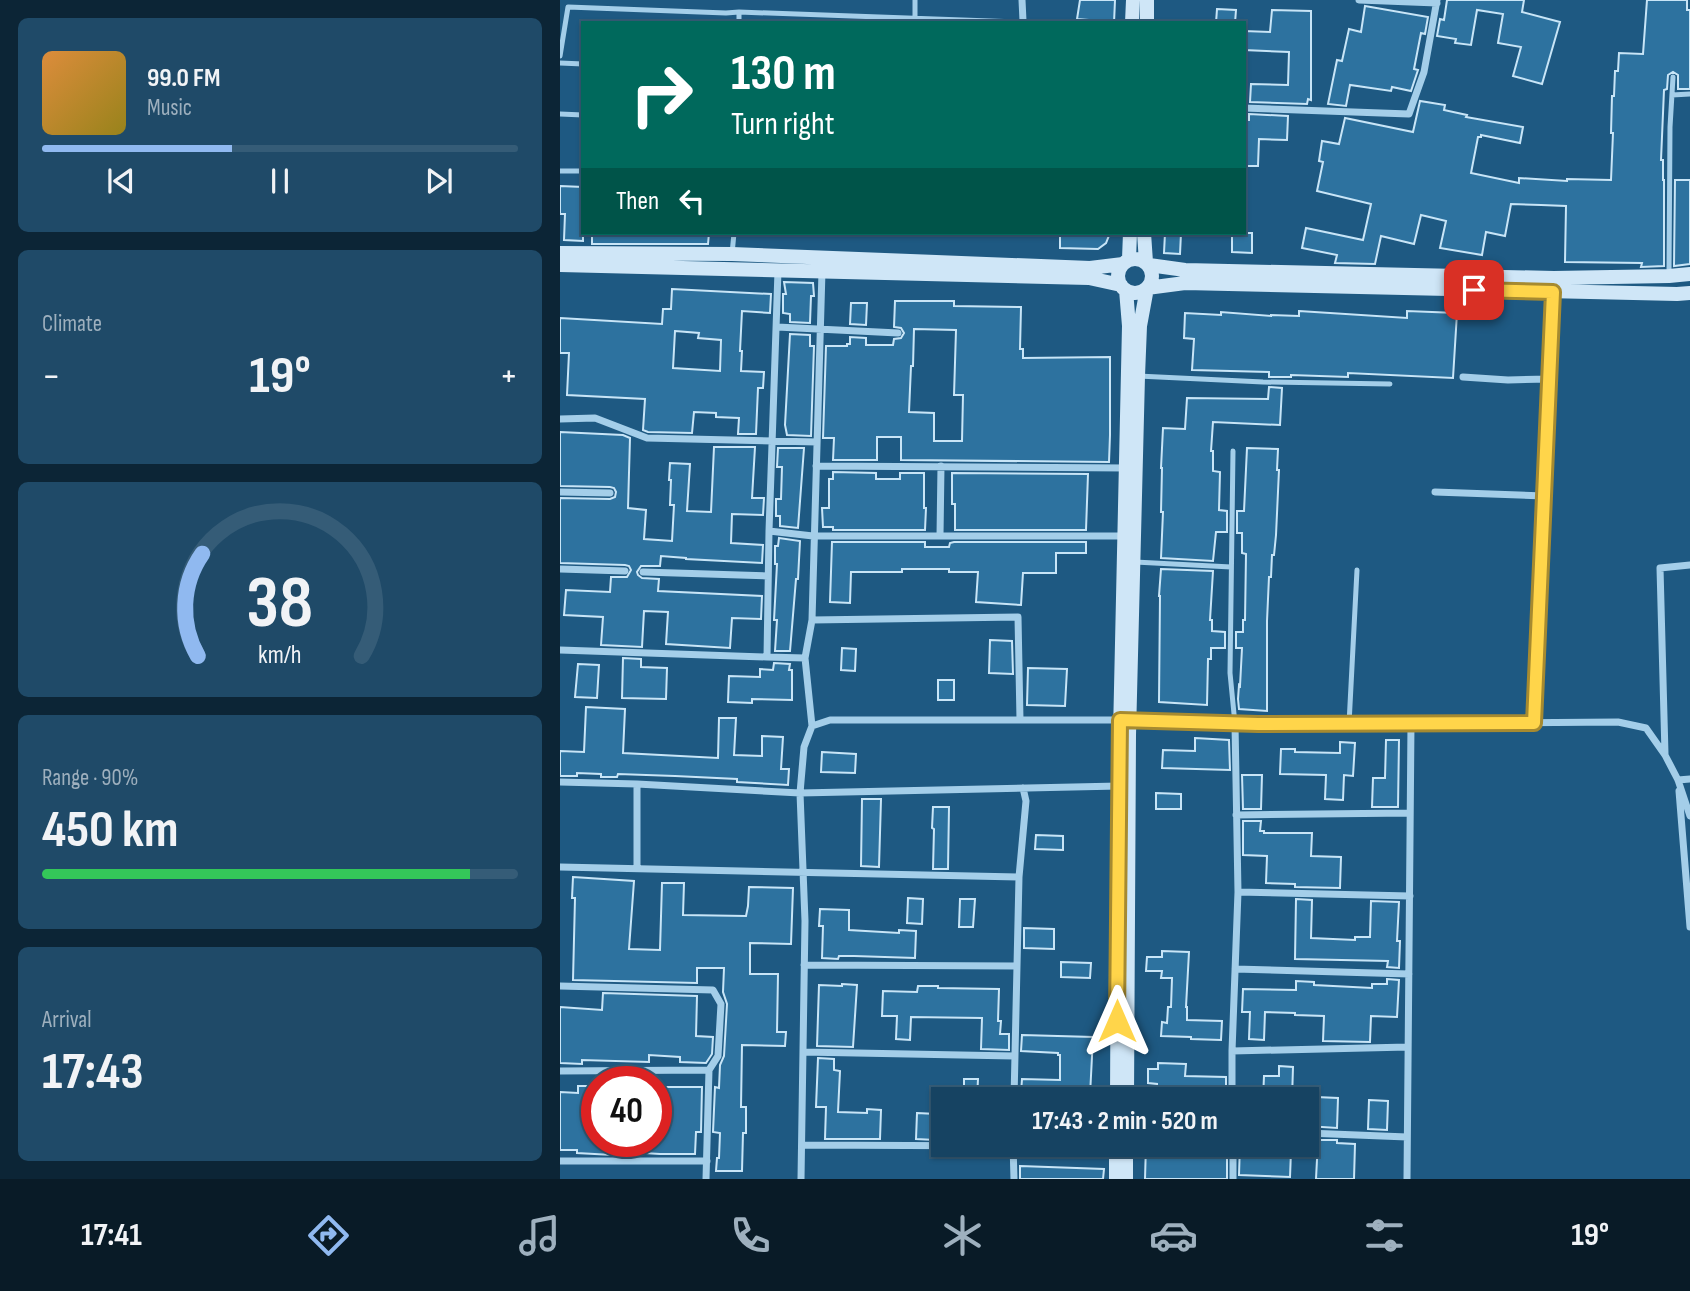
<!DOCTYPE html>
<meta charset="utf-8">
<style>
body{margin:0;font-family:"Sofia Sans Condensed",sans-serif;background:#1f4a68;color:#f1f3f6;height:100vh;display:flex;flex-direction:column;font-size:26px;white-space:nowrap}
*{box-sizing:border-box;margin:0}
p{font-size:23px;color:#9eb0be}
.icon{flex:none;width:38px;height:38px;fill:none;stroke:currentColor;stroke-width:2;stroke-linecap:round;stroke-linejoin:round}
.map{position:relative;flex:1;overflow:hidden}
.sheet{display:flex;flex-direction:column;gap:18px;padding:18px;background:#0c2536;width:560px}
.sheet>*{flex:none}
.top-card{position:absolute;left:21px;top:21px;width:665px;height:214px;border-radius:0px;box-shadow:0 2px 5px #0004,0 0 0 2px #355c77;background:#00695c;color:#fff;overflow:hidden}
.speed{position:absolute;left:21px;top:1066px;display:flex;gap:14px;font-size:35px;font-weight:700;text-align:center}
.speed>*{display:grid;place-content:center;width:91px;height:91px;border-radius:50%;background:#164362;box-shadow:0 2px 5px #0004,0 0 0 2px #355c77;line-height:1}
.speed .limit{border:10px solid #d22;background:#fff;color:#111}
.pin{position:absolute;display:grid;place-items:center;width:60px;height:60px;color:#fff;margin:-30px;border-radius:14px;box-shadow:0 4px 10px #0006}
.me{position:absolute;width:77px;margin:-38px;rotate:0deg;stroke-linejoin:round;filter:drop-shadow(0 0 5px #0008)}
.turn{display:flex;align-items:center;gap:24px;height:147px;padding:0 35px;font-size:32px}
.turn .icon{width:91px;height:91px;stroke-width:2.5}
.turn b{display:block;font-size:49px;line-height:60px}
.then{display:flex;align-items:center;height:66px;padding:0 35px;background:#0003;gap:14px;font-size:26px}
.big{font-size:52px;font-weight:700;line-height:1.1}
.sheet .widget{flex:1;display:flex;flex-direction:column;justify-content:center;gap:10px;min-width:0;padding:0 24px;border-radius:10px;background:#1f4a68}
.sheet .dial{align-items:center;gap:0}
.dial svg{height:182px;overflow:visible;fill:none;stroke:#355c77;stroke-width:7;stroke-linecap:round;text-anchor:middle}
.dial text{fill:#f1f3f6;stroke:none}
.song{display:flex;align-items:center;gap:21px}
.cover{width:84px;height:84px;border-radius:10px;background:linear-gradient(135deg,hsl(30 70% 55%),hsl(50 70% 35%))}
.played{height:7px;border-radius:4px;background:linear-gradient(90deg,#90b9f0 40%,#355c77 40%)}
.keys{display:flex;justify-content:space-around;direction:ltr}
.heat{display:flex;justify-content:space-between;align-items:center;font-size:38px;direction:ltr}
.charge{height:10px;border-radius:5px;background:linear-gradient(90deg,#34c759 90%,#355c77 0)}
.trip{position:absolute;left:371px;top:1087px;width:388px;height:70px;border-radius:0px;background:#164362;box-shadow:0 2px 5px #0004,0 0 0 2px #355c77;font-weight:700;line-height:70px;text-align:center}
.dock{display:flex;height:112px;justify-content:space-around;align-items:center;background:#091b27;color:#9eb0be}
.dock .icon{width:49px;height:49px}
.dock .on{color:#90b9f0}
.dock b{font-size:32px;color:#f1f3f6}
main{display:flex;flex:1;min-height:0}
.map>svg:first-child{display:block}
</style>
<main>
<section class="sheet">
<div class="widget">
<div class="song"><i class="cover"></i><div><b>99.0 FM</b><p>Music</p></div></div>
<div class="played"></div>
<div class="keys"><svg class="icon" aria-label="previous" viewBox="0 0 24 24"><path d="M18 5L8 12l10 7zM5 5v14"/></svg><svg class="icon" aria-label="pause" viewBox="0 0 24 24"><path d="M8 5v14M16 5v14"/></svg><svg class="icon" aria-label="next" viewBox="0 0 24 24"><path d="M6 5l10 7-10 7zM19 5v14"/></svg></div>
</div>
<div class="widget"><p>Climate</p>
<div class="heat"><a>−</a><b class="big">19°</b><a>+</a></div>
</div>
<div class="widget dial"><svg viewBox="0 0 100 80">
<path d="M14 69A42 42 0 1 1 86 69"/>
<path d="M14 69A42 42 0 0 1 16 24" stroke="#90b9f0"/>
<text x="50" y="56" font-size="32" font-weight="700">38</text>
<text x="50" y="72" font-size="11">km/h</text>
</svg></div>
<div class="widget"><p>Range · 90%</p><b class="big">450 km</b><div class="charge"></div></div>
<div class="widget"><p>Arrival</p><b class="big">17:43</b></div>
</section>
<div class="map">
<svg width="1130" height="1179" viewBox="0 0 1130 1179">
<rect width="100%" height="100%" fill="#1e5982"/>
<!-- building -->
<path fill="#2d729f" stroke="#c8e5f7" stroke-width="2" fill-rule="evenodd" d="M520 0H555L554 23H540V21L517 19Z
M887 0H964L962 12 1000 22 982 84 953 76 961 47 938 43 943 14 917 10 911 45 895 43 896 39 877 36 880 19 884 20Z
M1087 0H1127V10H1130V89H1118V75L1113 72 1108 75 1107 89 1104 90 1101 160H1103V180H1104V266L1081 267 1082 263 1005 262 1006 206 981 205 951 204 945 236 926 232 922 255 880 248 886 221 861 215 854 244 821 236 815 264 775 263 777 255 742 248 746 228 803 240 811 204 757 191 763 162 759 161 762 141 779 144 785 118 853 132 860 101 885 105 884 110 907 115 906 117 963 127 960 143 921 135V137H918L911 173 959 183V178L1007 181V179L1051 180 1053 133H1051L1052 96H1054L1055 71H1058L1059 53 1083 54Z
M805 6 868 17 865 34 861 33 854 69 858 70 851 91 832 87 831 91 790 85 786 106 768 104 777 60 782 61 789 29 801 32Z
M657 9 676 10 675 23H656Z
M712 10 751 11V100L748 99 747 104 690 102 691 84 728 85 729 52 684 50V31L710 32Z
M689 114 728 116 727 140 699 139 698 166H684V120H689Z
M1115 180H1130V264L1114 266Z
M0 186 23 187V241L4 240 5 214H0Z
M32 233H149L148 244H32Z
M500 233H550L546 243 538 249 500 248Z
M605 233H621L620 254 604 253Z
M672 233H692V253L672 252Z
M224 282 253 283 254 296H251L250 323 230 322V314L223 313V294H226Z
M112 289 211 294 210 313 182 311 180 351H182L181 371 204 372 203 388H198L196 434H178L179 418 156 417V413L134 412 132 433 88 432 83 430 85 399 7 395 9 353H0V318L102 324 103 309H111ZM115 331 139 333 138 338 161 340 160 371 113 368Z
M335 301H394V306L461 307 460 349H463V358L550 357V435L549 462 341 460V437H317V460H273L274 438H263L266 346H287V344H290V337L306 338V345H333L334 339 341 338 344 333 341 328 334 327ZM354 329 396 330 394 395H403L402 441H374V413L349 412 351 366H353Z
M291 303H307L306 325 290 324Z
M739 311 847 318V311L897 313 893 378 788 373V377L731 375V377H709V372L632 370 634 339 624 338 625 313 661 315V312L711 316V315L739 316Z
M230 334 250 335V346H254L251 436 227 435 225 425Z
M709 387 722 388 720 425 653 422 651 451H653V471L660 472 659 510 667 511V532H656L653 561 601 558 603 512H601L602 468H601L603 428 625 429 627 398 708 399Z
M0 432 63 435 70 438 68 508 86 510 84 539 112 541 114 505H110L111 480H109L110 463 130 464 127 511 151 512 154 447H195L192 498H204L203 515 172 514 171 543 203 545 202 563 126 559V558L101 556 100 566H81L77 572 78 575 82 578 99 579 98 591 202 596 201 619 172 618 170 648 106 644 108 612 84 611 82 647 41 645 43 617 4 615 6 590 50 592 51 577H67L71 570 69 566 65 565 0 563V498L50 499 55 497 56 492 54 488 50 487 0 486Z
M218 448H244L238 528 220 526V516H216V499H221L222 467H217Z
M687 448 718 449 717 470H719L716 535 714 555H712L711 577H709L707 621V711L679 709 678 699 679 685 680 686 682 648H676V632H683V620H685L686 554 682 553V533H677V511H684Z
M273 472 316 473V479H340V473H364V508H366L365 530H273V527H263L262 508H269V479H273Z
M392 473 528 474 526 530H395V504H392Z
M219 538 240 541 238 579H236L230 651H215L217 620H214L217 564H215V546H218Z
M272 542H365V547H389L390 543 394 542H526V553H496V573H463L461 605 416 602 418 572H389V569H342V572H291L290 603 270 602Z
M601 569 653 571 650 620H652V631L665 632V648H651V659H648L647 705 599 702 600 596H599Z
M430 640 452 641 453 674 429 673Z
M282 648 296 649 295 671 281 670Z
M63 658 81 659V667L107 668 106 699 62 698Z
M214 663 230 664 229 670H232V700L192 699V703L168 702 169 676 200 677V669L213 670Z
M18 664 39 665 37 698 15 697Z
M468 668 507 669 505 706 467 705Z
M378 680H394V700H378Z
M26 707 65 709 63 753 158 758 159 718H176L174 755 202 756V736L223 737 221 769H229L228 785 177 782V779L115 776 58 774 57 777H41V774L17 773V776H0V751L24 752Z
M635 738 669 740 670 770 602 768 603 750 635 751Z
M826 740H839L838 807H812L813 778H825Z
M780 742 795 743 793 776 784 775 783 800 765 799 766 775 720 774 721 749H735V752L780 753Z
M262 752 296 754 295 773 261 772Z
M682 775H702L701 809H683Z
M596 793 621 794V809H596Z
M302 799H321L319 867 301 866Z
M373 807H389L388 869H373L374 829 372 828Z
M683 821H701L700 831H704V833H752L751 856 781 857 780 888 735 887V884L706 883 707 856 683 855Z
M476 835 503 836V850L475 849Z
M13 877 74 881 69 949 100 950 102 883H124L123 915 186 916 188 906 189 887 233 888 231 944 190 943V974H218L217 1032H226L225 1046 182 1045 181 1107H186V1133H183L182 1171H156L157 1158H159L160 1133 153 1132 155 1087 159 1088 160 1065 164 1056 167 1004 163 992 164 968H137V983L13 980 15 898H12Z
M348 898 363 899 362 924 347 923Z
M400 899H415L413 927H399Z
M736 899 752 900 751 938 795 940V937H810L811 901 839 902 837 941H840L839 968 827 967 828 961 735 959Z
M260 909 289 910V930L339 933V930L356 931 355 958 294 956H279L278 959 262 958 263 926H259Z
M464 928 494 929V949L464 948Z
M602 951 629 952 626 1007H627V1020L662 1021 661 1040 631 1039V1037L601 1036 602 1022 607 1023 608 1007H611L612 978H601L602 971H586L587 957H602Z
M501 962 531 963 530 978 501 977Z
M827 979 839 980 837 1017 811 1016 810 1042 763 1041 764 1016 735 1015V1013L705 1012 704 1040 689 1039 690 1012H682L683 989 736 990V981L754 982V985L812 988V984H827Z
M282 984 297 985 293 1047 257 1046 259 985 282 986Z
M358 986H378V988L439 989 438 1021H441L440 1034H449V1050L421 1049 422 1018 351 1017 350 1040 336 1039 337 1016H322L323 991 357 992Z
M43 993 137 996 136 1036 153 1037 152 1054 146 1063 120 1062V1057L89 1055V1062L22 1060V1064L0 1063V1007L42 1010Z
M462 1035 533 1037 530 1095 461 1093 462 1079 500 1080V1055H498V1053L461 1051Z
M258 1058 274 1059V1070L280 1071 278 1112 307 1113V1109L321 1110 320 1139H265L266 1107H256Z
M598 1063 626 1064 625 1076 666 1077V1099H630V1091L597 1090V1084L588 1083V1069H598Z
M719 1066 733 1067 732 1099H703L704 1076H719Z
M404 1079H418L417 1099H404Z
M18 1086H36L35 1141H96V1128H100L102 1087H142L141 1132H136L135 1154H100L52 1151V1155L17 1153V1150H0V1092L18 1093Z
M756 1097 778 1098 777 1128 747 1126V1098L756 1099Z
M809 1100 828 1101 827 1130 808 1129Z
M357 1113 376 1114 375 1140 356 1139Z
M758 1140H777V1143L795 1144 794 1179H756Z
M586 1144H627V1147L667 1149V1179H585Z
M680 1144H700L699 1150 731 1151 730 1177 679 1175Z
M460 1166 544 1169 543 1179H460Z"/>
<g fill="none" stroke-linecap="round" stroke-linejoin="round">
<!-- lane -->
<path stroke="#a4cee9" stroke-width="5" d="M355 17V0
M179 23V12
M0 56 8 7 166 13 179 12 483 23
M0 63 23 64
M1112 95 1130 94
M0 114 23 115
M0 171H23
M172 254 174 233
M1109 274 1110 127 1113 77
M578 376 703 382 830 384
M673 451 670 673 675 724
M575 562 671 567
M789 724 797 570"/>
<!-- street -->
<path stroke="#a4cee9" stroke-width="7" d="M462 0 463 21
M799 0 877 3
M684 108 849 114 864 72 877 0
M218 271 209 531 207 657 245 658 252 726
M217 327 338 333
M903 377 948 380 989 379
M0 419 35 418 87 438 257 442
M256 466 566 468
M0 492 50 493
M875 492 984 496
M209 531 253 536H564
M380 536 381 466
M0 569 65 571
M83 572 208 576
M252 620 262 271
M0 650 207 657
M245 658 252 620 458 617 460 720
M974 723 993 290
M1105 754 1100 568 1130 565
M1118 780 1130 779
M0 782 77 784 240 793 559 786
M1119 791 1130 927
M676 815 850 813
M0 867 459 877
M77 868V784
M678 892 850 896
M244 965 457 966
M675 969 849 974
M0 986 153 990 161 1004 158 1056 149 1070 146 1179
M672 1051 848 1047
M243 1052 454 1056
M0 1071 149 1070
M454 1099 459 877 466 801 463 788
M672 1099V1051L678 892 675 724
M747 1133 847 1137
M453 1144 454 1179
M242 1145 453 1146
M0 1161H147
M241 1179 245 921 240 793 244 747 252 726 270 720H570L675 724H789L1058 722 1086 728 1105 755 1118 780 1130 816
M673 1179V1144
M847 1179 851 724"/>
<!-- secondary -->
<path stroke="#cfe6f7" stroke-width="14" d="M572 23 573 0
M587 23V0
M584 233 586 262
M0 253 172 254 530 268 563 264
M558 276a17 17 0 1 1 34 0a17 17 0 1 1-34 0Z
M569 259 570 233
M0 265 529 278 561 285
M589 265 625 270 994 278 1109 276 1130 274
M559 779 569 326 566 290
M557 1099 558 894
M567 1099 569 735 578 376 580 326 587 288 625 283 1117 294 1130 293
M556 1179V1144
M566 1179V1144"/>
</g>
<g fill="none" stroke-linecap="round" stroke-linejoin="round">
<defs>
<path id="route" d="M557 1021 560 720 698 724 974 723 993 292 914 290"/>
</defs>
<!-- route casing -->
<use href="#route" stroke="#a68a30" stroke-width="18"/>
<!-- route -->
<use href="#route" stroke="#ffd54a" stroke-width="12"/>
</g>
</svg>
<div class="speed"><div class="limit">40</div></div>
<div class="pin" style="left:914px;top:290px;background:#d93025"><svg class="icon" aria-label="arrive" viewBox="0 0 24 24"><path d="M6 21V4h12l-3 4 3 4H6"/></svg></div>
<svg class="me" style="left:557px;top:1021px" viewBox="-20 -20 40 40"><path d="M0-17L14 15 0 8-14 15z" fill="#ffd54a" stroke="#fff" stroke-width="4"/></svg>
<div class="trip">17:43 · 2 min · 520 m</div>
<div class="top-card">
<div class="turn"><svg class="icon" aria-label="right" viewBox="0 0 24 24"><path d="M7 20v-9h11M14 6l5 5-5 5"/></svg><div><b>130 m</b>Turn right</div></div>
<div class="then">Then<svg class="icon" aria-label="left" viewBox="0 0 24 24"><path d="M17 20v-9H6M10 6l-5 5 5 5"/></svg></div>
</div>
</div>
</main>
<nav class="dock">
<b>17:41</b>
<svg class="icon on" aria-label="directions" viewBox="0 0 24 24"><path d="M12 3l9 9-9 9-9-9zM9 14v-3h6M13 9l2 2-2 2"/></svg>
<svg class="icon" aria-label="music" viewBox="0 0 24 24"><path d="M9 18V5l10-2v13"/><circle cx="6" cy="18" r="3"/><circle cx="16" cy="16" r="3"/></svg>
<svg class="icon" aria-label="phone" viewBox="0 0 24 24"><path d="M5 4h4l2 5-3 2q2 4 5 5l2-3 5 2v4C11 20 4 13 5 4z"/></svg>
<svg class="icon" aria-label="climate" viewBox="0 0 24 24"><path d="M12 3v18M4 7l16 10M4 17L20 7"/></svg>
<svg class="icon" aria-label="car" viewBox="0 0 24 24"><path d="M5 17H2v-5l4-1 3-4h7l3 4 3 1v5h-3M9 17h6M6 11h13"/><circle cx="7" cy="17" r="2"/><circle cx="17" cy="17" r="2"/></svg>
<svg class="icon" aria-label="filters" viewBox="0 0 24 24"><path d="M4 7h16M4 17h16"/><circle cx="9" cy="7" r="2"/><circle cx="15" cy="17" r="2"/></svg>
<b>19°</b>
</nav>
